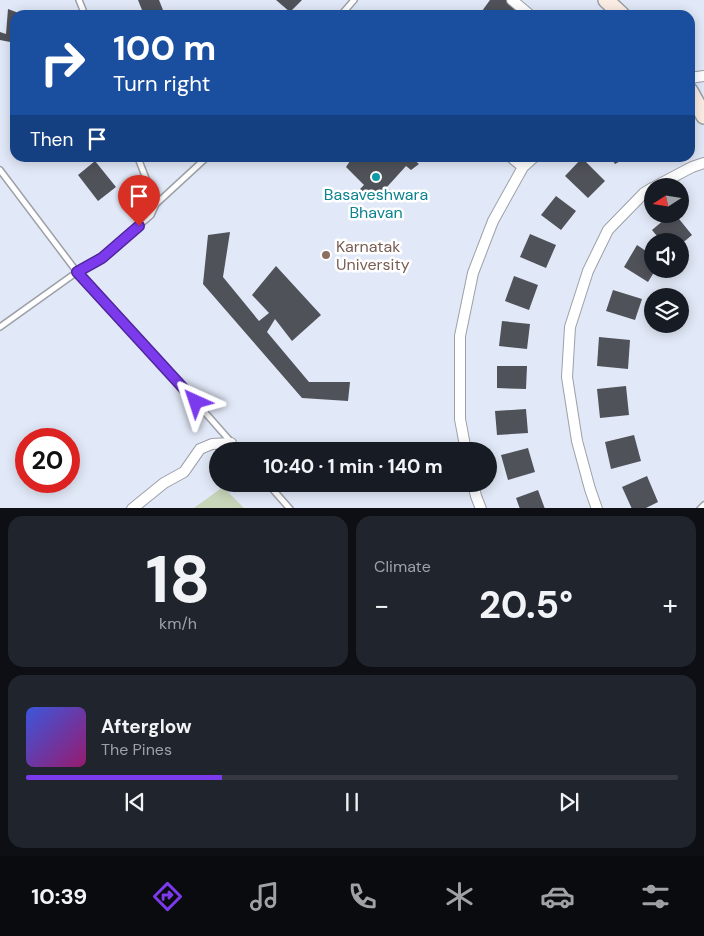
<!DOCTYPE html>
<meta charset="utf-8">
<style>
body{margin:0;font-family:"DM Sans",sans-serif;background:#20242c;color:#f1f3f6;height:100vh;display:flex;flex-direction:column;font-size:19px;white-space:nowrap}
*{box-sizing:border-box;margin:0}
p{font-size:16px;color:#9ea1a6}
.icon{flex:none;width:28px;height:28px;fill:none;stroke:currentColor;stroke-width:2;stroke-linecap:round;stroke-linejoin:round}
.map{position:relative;height:508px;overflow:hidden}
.side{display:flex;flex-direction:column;gap:8px;padding:8px;background:#0d0f14;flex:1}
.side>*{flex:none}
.banner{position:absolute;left:10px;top:10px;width:685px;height:152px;border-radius:15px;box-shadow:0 2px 12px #0003;background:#1a4fa0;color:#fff;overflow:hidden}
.needle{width:32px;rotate:258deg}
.fabs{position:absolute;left:644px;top:178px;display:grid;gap:10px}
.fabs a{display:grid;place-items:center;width:45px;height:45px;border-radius:50%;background:#171b24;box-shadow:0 2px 12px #0003;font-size:25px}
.speed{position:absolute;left:15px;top:428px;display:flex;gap:10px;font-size:25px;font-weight:700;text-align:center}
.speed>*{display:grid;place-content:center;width:65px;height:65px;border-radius:50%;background:#171b24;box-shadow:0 2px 12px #0003;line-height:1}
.speed .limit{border:8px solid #d22;background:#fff;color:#111}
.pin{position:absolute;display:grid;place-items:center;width:42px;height:42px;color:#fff;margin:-51px -21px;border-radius:50% 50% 50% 0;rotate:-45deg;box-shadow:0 0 5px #0007}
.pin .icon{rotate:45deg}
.me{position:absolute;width:55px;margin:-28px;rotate:318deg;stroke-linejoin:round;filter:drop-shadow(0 0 4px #0008)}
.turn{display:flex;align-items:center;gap:18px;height:105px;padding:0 20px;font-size:22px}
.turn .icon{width:65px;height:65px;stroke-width:2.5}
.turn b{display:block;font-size:35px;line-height:42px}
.then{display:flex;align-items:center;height:48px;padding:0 20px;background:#0003;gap:10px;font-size:19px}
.big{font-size:38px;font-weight:700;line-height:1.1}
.side .card{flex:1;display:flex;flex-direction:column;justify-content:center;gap:8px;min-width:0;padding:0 18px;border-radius:15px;background:#20242c}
.side .dial{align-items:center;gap:0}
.dial b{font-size:65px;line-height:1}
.song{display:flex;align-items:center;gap:15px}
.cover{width:60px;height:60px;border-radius:8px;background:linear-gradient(135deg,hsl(230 70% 55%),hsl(320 70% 35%))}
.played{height:5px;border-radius:2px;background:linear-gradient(90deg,#7c3aed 30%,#363941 30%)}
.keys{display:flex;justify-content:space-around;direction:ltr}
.heat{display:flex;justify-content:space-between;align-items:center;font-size:28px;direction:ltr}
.side .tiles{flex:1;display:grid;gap:8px;grid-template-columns:1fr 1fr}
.card:last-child{grid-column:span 2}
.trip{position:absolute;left:209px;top:442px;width:288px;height:50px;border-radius:25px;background:#171b24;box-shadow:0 2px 12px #0003;font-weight:700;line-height:50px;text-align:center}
.dock{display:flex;height:80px;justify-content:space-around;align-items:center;background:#090b0e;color:#9ea1a6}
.dock .icon{width:35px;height:35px}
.dock .selected{color:#7c3aed}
.dock b{font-size:22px;color:#f1f3f6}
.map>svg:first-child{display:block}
</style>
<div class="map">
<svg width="704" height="509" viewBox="0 0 704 509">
<rect width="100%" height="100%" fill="#f0f4fc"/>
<!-- built -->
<path fill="#e1e8f7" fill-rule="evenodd" d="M0 0H704V508H0ZM15 15H690V158H15ZM652 186H680V214H652ZM652 241H680V269H652ZM652 296H680V324H652ZM26 439H69V481H26ZM218 451H488V484H218Z"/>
<!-- green -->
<path fill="#c7d5b9" d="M223 487 244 508H194Z"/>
<!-- building -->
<path fill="#505259" d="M138 0H159L165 15H144Z
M276 0H302L290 12Z
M490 0H517L524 15H488L482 11Z
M8 9 24 15H15V56L10 42 0 40V32L6 34Z
M352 158H412L419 164 411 170 406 166 387 187 393 193 387 200 378 193 370 200 360 189 364 185 346 167Z
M582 158 605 181 588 198 565 176Z
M611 158H626L615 164Z
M95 161 116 187 98 201 78 175Z
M556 196 576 211 561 230 541 215Z
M671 214H675L692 235 680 245V241H661L652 230Z
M230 232 223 277 259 321 269 313 252 295 276 266 321 315 292 341 275 319 267 332 309 382H350L348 401 302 398 203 284 208 235Z
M530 234 556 245 546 268 520 257Z
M637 245 652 255V269H656L648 282 624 267Z
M514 276 538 285 529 310 505 301Z
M613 290 642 299 635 320 606 311Z
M502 321 530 324 527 349 499 346Z
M599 337 630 340 628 369 597 366Z
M497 366H527L526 389 497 388Z
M626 386 629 415 600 418 597 389Z
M526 409 528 433 497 435 495 411Z
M634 435 641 461 611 469 605 442Z
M528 448 535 472 508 480 501 455Z
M647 476 658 502 644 509H632L622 487Z
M538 490 545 509H520L516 498Z"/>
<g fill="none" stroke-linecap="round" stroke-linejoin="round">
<defs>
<path id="lane" d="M79 0 85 15
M341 15 354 0
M138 158 156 204
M0 170 77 272 209 417 239 451
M0 327 77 272 102 258 151 215 156 204 206 158
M268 484 290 509
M700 509 704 505"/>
<path id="street" d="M512 0 530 15
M690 78 704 76
M512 158 523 167
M656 186 692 167 704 163
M466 451 460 419V336L473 273 493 221 523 167 533 158
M473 484 476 496 481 509
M132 509 164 483 184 472 200 449 212 444 231 443
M597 509 590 489 577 441 567 377 570 327 588 271 608 230 644 193 652 188"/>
<path id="secondary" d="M606 0 622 15
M690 91 704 116"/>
</defs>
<!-- lane casing -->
<use href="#lane" stroke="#9da0a7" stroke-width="8"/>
<!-- street casing -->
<use href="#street" stroke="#9da0a7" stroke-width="12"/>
<!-- secondary casing -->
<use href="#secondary" stroke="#9da0a7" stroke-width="18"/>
<!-- lane -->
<use href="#lane" stroke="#fff" stroke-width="5"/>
<!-- street -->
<use href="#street" stroke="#fff" stroke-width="10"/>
<!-- secondary -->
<use href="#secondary" stroke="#fcede4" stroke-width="15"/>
</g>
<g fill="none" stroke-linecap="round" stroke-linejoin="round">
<defs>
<path id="route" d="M139 226 102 258 77 272 196 402"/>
</defs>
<!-- route casing -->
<use href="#route" stroke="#51269a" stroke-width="12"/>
<!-- route -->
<use href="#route" stroke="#7c3aed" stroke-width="9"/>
</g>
<!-- markers -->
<circle fill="#0f9aa8" stroke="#fff" stroke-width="2" cx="376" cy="177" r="5"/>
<circle fill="#8d6e63" stroke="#fff" stroke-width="2" cx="326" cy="255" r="5"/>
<g text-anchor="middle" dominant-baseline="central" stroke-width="5" stroke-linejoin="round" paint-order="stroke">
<!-- culture labels -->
<g font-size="16" fill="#0d838f" stroke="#fff">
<text x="376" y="194">Basaveshwara<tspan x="376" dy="18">Bhavan</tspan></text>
</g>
<!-- education labels -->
<g font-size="16" fill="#785e54" stroke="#fff" text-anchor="start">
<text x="336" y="246">Karnatak<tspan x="336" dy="18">University</tspan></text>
</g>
</g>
</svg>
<div class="fabs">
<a><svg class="needle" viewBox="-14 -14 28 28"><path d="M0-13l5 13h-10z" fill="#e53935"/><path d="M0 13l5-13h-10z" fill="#9ea1a6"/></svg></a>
<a><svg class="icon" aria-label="sound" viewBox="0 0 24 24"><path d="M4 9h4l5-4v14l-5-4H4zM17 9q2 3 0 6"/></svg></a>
<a><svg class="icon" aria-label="layers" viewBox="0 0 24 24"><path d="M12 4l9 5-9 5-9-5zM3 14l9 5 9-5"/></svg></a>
</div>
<div class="speed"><div class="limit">20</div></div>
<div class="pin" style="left:139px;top:226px;background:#d93025"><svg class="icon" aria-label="arrive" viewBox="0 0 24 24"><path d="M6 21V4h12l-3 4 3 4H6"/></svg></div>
<svg class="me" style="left:196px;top:402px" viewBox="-20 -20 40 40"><path d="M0-17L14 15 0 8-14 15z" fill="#7c3aed" stroke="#fff" stroke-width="4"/></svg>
<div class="trip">10:40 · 1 min · 140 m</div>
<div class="banner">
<div class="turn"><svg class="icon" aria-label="right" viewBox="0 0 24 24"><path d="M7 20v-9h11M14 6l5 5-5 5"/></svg><div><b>100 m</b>Turn right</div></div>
<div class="then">Then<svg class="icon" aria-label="arrive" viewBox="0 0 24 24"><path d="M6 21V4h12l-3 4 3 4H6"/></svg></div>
</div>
</div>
<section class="side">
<div class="tiles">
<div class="card dial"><b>18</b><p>km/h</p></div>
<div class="card"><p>Climate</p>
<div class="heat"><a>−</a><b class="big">20.5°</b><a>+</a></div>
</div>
<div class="card">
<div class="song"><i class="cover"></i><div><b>Afterglow</b><p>The Pines</p></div></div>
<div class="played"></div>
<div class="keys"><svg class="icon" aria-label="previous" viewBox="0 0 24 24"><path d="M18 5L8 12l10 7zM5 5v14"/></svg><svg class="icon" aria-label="pause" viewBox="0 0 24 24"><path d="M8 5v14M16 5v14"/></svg><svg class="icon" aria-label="next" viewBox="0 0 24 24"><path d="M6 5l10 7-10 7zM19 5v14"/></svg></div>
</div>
</div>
</section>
<nav class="dock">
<b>10:39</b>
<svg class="icon selected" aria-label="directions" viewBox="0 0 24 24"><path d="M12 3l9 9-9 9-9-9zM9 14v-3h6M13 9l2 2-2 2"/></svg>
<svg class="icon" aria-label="music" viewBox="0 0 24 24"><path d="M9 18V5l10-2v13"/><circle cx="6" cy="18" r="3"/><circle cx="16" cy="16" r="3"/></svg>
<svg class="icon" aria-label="phone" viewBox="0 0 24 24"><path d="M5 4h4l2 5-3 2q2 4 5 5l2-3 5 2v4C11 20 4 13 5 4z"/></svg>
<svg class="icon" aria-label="climate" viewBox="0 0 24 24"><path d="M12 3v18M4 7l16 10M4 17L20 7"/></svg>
<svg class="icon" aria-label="car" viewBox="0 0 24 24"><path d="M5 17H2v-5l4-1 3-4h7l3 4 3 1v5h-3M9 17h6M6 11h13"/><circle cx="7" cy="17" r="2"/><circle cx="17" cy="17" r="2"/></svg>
<svg class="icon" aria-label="filters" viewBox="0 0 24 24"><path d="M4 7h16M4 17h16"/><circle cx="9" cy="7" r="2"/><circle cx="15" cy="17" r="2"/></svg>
</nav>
